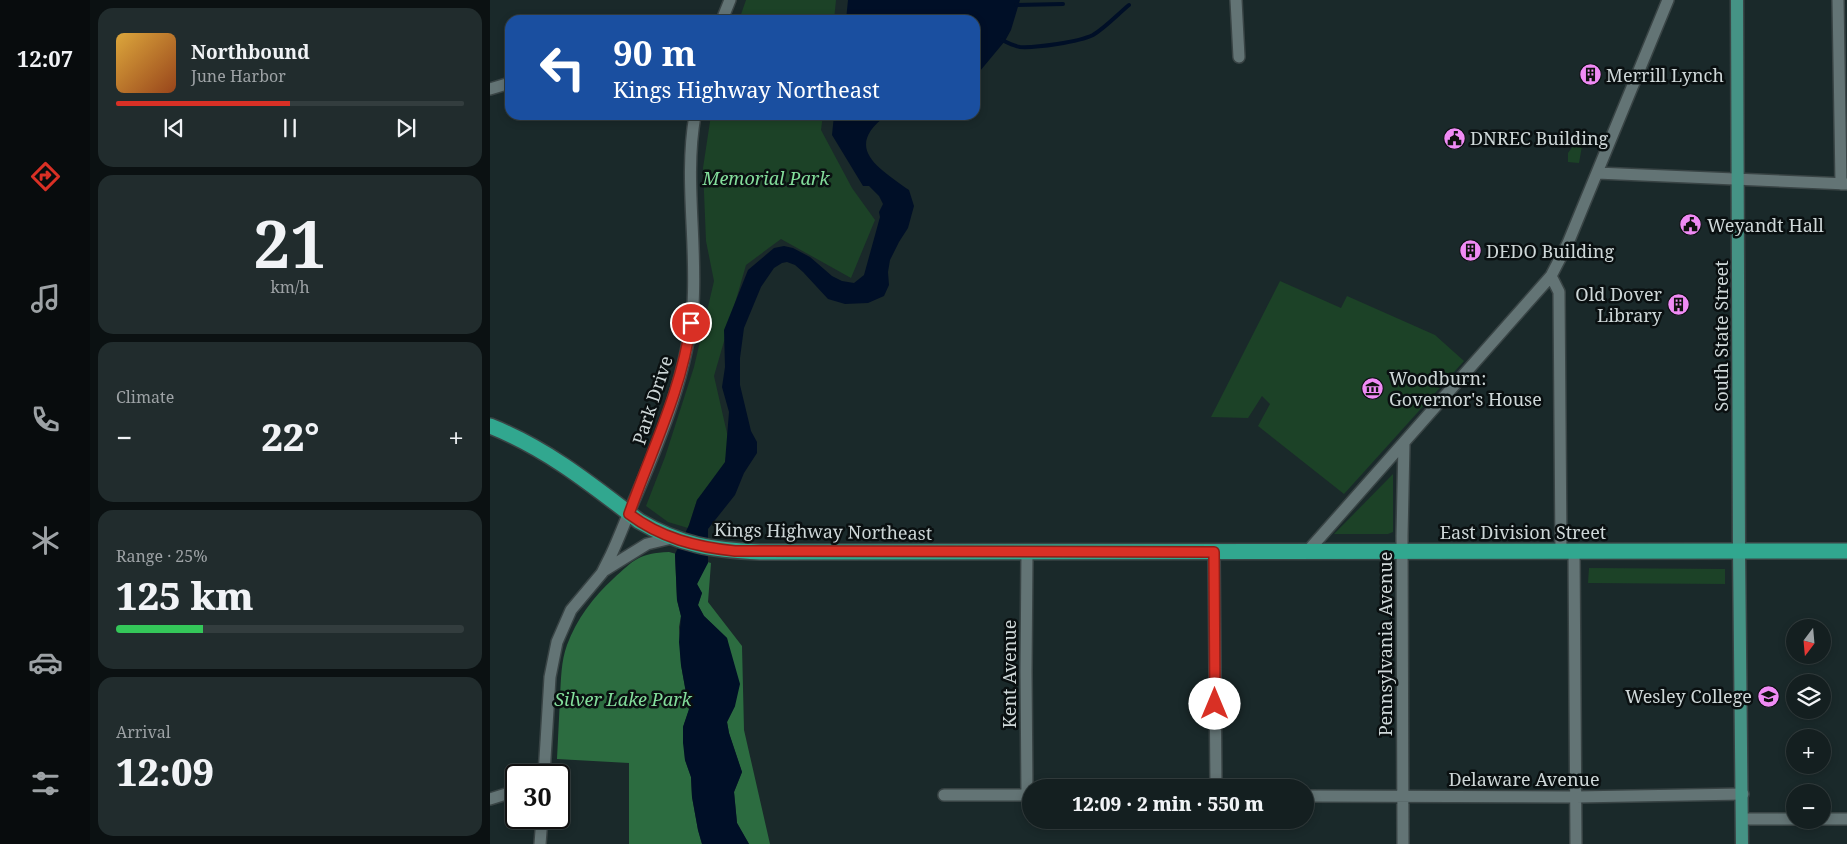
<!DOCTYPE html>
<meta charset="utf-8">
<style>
body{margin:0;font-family:"Noto Serif",serif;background:#212c2d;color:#f1f3f6;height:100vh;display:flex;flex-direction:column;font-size:19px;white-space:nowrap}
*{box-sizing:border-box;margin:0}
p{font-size:16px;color:#9da2a5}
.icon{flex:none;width:28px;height:28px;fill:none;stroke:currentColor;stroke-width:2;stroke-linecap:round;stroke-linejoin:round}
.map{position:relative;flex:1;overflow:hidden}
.details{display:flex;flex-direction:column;gap:8px;padding:8px;background:#0b1112;width:400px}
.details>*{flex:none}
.top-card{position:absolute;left:15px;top:15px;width:475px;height:105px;border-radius:15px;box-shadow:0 2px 8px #0003,0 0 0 1px #333d3e;background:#1a4fa0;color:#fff;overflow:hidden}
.needle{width:32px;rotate:196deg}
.controls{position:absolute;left:1296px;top:619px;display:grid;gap:10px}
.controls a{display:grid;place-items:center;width:45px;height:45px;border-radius:50%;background:#141f20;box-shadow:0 2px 8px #0003,0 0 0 1px #333d3e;font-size:25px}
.speed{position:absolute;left:15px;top:764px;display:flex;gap:10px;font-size:25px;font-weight:700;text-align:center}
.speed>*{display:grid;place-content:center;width:65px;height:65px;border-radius:50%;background:#141f20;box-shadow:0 2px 8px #0003,0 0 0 1px #333d3e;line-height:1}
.speed .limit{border:2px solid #111;border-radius:8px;background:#fff;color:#111}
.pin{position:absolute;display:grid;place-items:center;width:42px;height:42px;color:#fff;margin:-21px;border:2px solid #fff;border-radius:50%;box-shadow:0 1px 5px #0007}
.me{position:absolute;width:55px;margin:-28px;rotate:0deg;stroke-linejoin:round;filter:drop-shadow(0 0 4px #0008)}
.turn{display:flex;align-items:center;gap:18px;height:105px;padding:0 25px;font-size:22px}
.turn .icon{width:65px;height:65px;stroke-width:2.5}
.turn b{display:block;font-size:35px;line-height:42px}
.big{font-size:38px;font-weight:800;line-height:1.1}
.details .widget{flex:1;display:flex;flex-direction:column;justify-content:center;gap:8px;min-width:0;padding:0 18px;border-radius:15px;background:#212c2d}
.details .dial{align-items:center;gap:0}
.dial b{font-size:65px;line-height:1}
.song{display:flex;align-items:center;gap:15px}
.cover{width:60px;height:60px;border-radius:8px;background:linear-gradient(135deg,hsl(40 70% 55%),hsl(20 70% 35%))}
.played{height:5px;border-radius:2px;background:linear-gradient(90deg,#d93025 50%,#333d3e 50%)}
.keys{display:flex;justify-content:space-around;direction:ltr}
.heat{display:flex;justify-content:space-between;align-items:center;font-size:28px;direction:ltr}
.charge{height:8px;border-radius:4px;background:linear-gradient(90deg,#34c759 25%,#333d3e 0)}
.trip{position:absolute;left:532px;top:779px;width:292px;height:50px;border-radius:25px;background:#141f20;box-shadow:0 2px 8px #0003,0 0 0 1px #333d3e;font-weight:800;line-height:50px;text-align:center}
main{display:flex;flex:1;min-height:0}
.dock{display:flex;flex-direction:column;width:90px;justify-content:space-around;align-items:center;background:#080c0d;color:#9da2a5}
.dock .icon{width:35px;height:35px}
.dock .active{color:#d93025}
.dock b{font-size:22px;color:#f1f3f6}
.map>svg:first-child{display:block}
</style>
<main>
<nav class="dock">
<b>12:07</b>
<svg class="icon active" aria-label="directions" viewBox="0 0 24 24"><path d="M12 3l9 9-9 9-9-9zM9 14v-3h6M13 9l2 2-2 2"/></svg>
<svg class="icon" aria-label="music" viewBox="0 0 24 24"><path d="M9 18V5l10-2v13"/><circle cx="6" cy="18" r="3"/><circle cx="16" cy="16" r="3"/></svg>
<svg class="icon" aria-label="phone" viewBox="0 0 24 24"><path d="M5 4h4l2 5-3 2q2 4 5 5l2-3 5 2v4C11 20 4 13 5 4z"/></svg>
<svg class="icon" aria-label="climate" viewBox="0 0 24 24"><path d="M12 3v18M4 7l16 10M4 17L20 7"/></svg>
<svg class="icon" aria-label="car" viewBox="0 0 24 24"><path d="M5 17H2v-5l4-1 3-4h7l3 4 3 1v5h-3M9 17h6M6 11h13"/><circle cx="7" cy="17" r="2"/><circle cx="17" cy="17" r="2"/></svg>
<svg class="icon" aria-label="filters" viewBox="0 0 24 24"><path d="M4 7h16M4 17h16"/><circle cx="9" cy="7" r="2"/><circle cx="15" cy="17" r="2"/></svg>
</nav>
<section class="details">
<div class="widget">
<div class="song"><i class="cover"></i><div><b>Northbound</b><p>June Harbor</p></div></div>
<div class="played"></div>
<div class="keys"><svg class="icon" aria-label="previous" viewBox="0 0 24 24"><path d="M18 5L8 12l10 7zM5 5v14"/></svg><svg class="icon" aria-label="pause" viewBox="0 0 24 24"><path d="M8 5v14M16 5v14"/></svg><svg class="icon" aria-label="next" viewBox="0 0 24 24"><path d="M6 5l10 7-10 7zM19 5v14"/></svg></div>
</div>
<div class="widget dial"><b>21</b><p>km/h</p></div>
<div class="widget"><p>Climate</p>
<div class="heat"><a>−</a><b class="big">22°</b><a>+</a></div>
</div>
<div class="widget"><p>Range · 25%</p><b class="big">125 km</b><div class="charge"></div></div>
<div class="widget"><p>Arrival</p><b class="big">12:09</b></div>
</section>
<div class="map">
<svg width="1357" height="844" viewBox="0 0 1357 844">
<rect width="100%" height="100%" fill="#1a292a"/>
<!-- green -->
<path fill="#1c4227" d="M256 0H346L344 20H249Z
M221 115H333L331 130 362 188 385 220 361 278 291 239 256 265 224 376 239 442 234 467 207 500 198 528 178 522 156 506 175 457 204 367 224 281 216 241 213 168Z
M1085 143 1092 146 1089 163 1078 162V153Z
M790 281 851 308 857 296 945 335 974 361 854 494 768 426 780 404 772 396 758 418 721 417Z
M903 474V532L898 534H844Z
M1099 568 1235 569V584L1098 583Z"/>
<!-- forest -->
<path fill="#2c6c40" d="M179 552 221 563 218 602 252 646 254 730 280 844H259L247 823 244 792 252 772 239 733 237 722 245 706 237 638 214 616 208 605 212 593 207 584 217 563 185 555 187 600 191 616 189 627 191 665 199 710 193 727 195 760 201 777 202 797 208 830 212 844H139V763L67 759C68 739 69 718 70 698 71 680 71 661 77 645 86 620 104 596 123 579 144 560 149 553 179 552Z"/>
<!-- water -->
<path fill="#000f27" d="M358 0H530L521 30 515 41 485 77V20H356Z
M344 115H397C352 148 389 168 419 190L424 206 418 228 409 242 400 260 398 272 399 285 394 296 378 303 355 304 338 299 313 272 305 265 297 262 292 263 284 268 271 287 254 328 250 358V385L261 431 267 442V453L254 473 245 495 218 529V563L207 584 212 593 208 605 214 616 237 638 250 684 245 706 237 722 239 733 252 772 244 792 247 823 259 844H212L208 830 202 797 201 777 195 760 193 743V727L199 709 191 665 189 642 191 616 187 600 185 554 199 525 207 500 235 462 239 412 232 387 235 367 234 330 258 270 284 248 294 246 303 248 320 257 342 276 352 281 364 283 374 275 390 217 389 212 393 204 389 196 379 186H373L342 135Z"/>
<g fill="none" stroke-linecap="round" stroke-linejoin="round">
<!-- stream -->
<path stroke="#000f27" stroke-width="4" d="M526 5 573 4
M512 40C518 43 524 46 530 47 546 48 589 42 603 35 615 28 628 14 639 5"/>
<defs>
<path id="street" d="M746 0 749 57
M1348 0 1351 184
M232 20 240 0
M0 89 20 83
M1107 173 1357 184
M1061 276 1069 292 1071 551
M1084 551 1086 844
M724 552 726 788
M817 552 1061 276 1078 243 1178 0
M115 570 157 544 182 538
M54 775 60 677 67 642 81 610 112 573 121 555C130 536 137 516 146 496 172 435 198 371 203 304 207 241 194 178 205 115
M454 795H541
M537 795 536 671 537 553
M816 796 1086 797 1253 794
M0 799 26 791
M1252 819H1305
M1332 819H1357
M50 844 52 818
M913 844 912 536 914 443"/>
<path id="primary" d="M1247 0 1249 551 1252 844"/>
<path id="highway" d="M0 426C56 448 101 484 149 521 190 545 222 550 270 552L1357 551"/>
</defs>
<!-- street casing -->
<use href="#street" stroke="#394445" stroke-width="14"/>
<!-- primary casing -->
<use href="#primary" stroke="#394445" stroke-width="15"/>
<!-- highway casing -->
<use href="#highway" stroke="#394445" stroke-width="18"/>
<!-- street -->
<use href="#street" stroke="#637475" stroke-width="11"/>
<!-- primary -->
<use href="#primary" stroke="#459385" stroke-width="12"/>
<!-- highway -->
<use href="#highway" stroke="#31a78f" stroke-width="15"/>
</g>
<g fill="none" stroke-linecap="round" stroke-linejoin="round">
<defs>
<path id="route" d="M201 323C191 392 162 449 139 514 171 538 206 547 245 551L724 552 725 704"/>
</defs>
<!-- route casing -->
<use href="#route" stroke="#8d1f18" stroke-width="12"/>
<!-- route -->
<use href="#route" stroke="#d93025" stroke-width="9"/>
</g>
<!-- icons -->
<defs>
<symbol id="building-disc" viewBox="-11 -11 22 22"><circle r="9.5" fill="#f08bf5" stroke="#0a1011"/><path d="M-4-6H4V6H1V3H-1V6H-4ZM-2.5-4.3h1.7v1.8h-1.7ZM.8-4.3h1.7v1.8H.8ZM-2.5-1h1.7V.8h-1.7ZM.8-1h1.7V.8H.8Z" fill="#111"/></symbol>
<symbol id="civic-disc" viewBox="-11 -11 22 22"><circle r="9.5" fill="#f08bf5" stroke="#0a1011"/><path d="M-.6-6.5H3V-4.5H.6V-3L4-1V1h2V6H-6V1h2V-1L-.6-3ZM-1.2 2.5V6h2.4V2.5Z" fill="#111"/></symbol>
<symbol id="museum-disc" viewBox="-11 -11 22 22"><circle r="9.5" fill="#f08bf5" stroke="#0a1011"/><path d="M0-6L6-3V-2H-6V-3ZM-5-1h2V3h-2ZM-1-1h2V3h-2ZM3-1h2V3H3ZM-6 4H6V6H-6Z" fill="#111"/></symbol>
<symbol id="university-disc" viewBox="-11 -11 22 22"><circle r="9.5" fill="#f08bf5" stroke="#0a1011"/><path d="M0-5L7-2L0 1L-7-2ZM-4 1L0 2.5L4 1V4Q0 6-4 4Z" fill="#111"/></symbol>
</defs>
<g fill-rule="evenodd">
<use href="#building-disc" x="1088" y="62" width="25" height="25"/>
<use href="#civic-disc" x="952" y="126" width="25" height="25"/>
<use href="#civic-disc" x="1188" y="212" width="25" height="25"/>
<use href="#building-disc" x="968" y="238" width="25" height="25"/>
<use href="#building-disc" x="1176" y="292" width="25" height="25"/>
<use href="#museum-disc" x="870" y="376" width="25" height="25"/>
<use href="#university-disc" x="1266" y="684" width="25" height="25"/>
</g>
<g text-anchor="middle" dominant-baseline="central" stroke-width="5" stroke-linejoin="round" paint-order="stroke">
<!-- poi labels -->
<g font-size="18" fill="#ced7d8" stroke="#0a1011" text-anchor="start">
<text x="1116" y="75">Merrill Lynch</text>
<text x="980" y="138">DNREC Building</text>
<text x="1217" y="225">Weyandt Hall</text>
<text x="996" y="251">DEDO Building</text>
<text x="1172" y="294" text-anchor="end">Old Dover<tspan x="1172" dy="21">Library</tspan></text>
<text x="899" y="378">Woodburn:<tspan x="899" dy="21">Governor's House</tspan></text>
<text x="1262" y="696" text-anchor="end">Wesley College</text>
</g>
<!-- park labels -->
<g font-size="18" font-style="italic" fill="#83dd9b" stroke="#0a1011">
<text x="276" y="178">Memorial Park</text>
<text x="133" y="699">Silver Lake Park</text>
</g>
<!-- street labels -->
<g font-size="18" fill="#ced7d8" stroke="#0a1011">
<text transform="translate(1231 336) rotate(-90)">South State Street</text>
<text transform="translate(162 400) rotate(-72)">Park Drive</text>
<text transform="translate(333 531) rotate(1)">Kings Highway Northeast</text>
<text x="1033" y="532">East Division Street</text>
<text transform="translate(895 644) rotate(-90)">Pennsylvania Avenue</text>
<text transform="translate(519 674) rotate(-90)">Kent Avenue</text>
<text x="1034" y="779">Delaware Avenue</text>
</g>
</g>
</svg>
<div class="controls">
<a><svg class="needle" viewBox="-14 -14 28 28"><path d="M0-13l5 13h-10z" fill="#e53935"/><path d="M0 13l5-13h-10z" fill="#9da2a5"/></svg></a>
<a><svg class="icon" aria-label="layers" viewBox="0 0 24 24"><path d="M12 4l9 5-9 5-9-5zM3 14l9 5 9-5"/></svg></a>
<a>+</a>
<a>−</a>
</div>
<div class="speed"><div class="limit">30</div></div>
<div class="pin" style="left:201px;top:323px;background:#d93025"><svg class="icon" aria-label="arrive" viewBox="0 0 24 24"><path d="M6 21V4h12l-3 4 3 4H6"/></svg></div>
<svg class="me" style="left:725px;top:704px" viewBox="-20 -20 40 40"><circle r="19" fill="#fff"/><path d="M0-13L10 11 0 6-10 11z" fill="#d93025"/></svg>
<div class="trip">12:09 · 2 min · 550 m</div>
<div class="top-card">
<div class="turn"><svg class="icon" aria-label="left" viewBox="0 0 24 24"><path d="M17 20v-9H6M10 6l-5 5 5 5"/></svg><div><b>90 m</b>Kings Highway Northeast</div></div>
</div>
</div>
</main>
